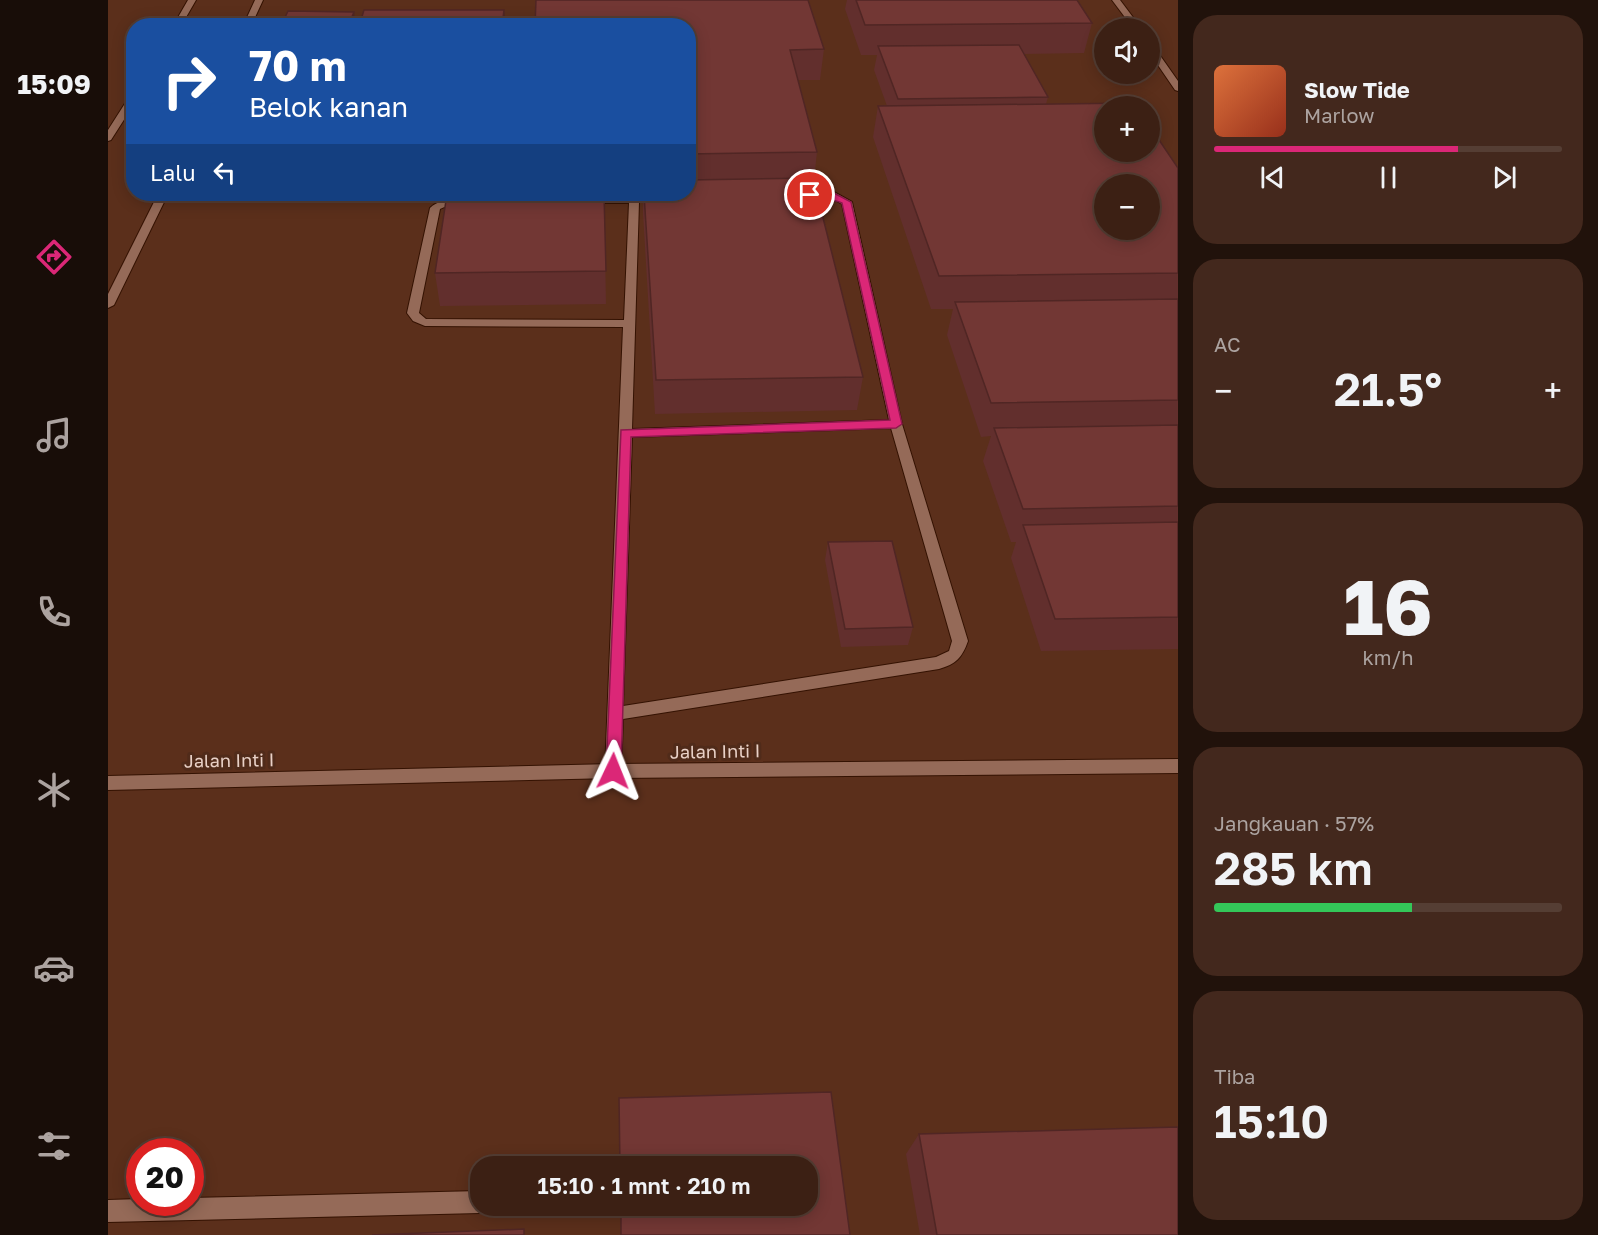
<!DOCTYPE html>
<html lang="id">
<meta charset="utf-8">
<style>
body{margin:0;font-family:"Golos Text",sans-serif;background:#43281d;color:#f1f3f6;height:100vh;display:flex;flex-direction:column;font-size:22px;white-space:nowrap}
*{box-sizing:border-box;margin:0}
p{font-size:20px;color:#aca3a0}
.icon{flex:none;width:33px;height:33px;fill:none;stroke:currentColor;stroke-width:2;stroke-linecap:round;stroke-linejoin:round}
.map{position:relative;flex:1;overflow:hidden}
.panel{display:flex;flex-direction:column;gap:15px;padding:15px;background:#21120b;width:420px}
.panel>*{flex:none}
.top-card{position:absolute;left:18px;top:18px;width:570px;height:183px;border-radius:24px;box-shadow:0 3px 15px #0003,0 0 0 2px #553e34;background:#1a4fa0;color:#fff;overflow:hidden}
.tools{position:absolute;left:986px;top:18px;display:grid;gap:12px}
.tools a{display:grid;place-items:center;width:66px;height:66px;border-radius:50%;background:#3c2014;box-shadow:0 3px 15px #0003,0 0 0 2px #553e34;font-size:30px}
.speed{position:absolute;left:18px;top:1138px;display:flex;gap:12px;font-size:30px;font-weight:700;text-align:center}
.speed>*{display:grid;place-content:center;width:78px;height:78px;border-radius:50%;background:#3c2014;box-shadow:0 3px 15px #0003,0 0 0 2px #553e34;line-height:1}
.speed .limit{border:9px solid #d22;background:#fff;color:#111}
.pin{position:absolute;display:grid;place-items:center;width:51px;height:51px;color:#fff;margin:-26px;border:3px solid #fff;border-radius:50%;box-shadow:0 2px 6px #0007}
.me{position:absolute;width:66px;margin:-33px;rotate:2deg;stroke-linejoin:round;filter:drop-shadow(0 0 4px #0008)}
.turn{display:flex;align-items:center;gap:21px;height:126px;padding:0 24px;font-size:27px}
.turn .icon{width:78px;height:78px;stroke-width:2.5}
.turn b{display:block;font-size:42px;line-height:51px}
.then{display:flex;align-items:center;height:57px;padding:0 24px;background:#0003;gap:12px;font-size:22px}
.big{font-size:45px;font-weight:600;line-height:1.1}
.panel .tile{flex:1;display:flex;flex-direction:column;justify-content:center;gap:9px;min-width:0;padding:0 21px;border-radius:24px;background:#43281d}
.panel .dial{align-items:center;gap:0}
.dial b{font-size:78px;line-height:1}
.song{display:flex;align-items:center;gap:18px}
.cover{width:72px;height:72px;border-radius:9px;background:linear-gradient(135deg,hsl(20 70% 55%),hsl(10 70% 35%))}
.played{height:6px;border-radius:3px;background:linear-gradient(90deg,#db2777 70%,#553e34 70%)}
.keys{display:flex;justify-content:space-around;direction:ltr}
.heat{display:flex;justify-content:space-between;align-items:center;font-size:33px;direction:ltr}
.charge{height:9px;border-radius:4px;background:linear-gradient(90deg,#34c759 57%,#553e34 0)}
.trip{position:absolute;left:362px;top:1156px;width:348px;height:60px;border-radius:24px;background:#3c2014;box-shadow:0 3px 15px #0003,0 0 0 2px #553e34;font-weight:600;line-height:60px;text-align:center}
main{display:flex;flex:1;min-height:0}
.tab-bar{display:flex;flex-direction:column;width:108px;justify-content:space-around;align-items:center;background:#180d08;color:#aca3a0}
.tab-bar .icon{width:42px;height:42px}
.tab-bar .active{color:#db2777}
.tab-bar b{font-size:27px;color:#f1f3f6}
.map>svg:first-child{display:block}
</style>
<main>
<nav class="tab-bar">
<b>15:09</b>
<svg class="icon active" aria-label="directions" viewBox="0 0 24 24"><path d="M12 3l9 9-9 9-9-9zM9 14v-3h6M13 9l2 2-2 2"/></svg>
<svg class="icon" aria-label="music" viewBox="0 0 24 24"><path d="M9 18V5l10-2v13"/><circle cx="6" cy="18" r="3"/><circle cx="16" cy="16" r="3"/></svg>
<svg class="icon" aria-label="phone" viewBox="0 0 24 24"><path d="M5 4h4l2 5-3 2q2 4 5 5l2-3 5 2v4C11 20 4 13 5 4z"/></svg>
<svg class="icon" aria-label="climate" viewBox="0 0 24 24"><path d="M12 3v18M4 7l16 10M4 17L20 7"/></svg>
<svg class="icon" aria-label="car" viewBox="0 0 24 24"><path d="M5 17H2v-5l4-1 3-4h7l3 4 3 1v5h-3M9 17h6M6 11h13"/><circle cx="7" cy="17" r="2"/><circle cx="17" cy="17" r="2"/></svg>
<svg class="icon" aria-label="filters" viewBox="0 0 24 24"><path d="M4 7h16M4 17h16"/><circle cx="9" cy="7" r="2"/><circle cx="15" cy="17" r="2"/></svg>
</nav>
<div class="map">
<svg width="1070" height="1235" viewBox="0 0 1070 1235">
<rect width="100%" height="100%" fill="#502b1a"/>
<!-- built -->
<path fill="#5b2f1b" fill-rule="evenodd" d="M0 0H1070V1235H0ZM26 26H580V194H26ZM996 28H1041V74H996ZM996 106H1041V152H996ZM996 184H1041V230H996ZM32 1152H82V1203H32ZM372 1167H699V1206H372Z"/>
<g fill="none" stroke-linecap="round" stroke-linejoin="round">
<defs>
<path id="service" d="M447 19 450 20V24L378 26 374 23 378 20Z
M724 191 744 202 794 424 860 641C854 658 848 664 831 669L515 719 513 771 511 776 505 778 499 776 497 771 515 327 317 326 305 321 299 313 322 208C331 199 353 194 363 201 355 207 342 203 332 209L311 313 318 319 516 320 521 203H478L473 200 478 197H560L561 199 556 202H531L524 429 781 420 734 204 722 197 690 198 685 195 690 192ZM783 428 844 641 841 651 828 657 515 706 524 437Z
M372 1191V1206H381L380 1210 372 1213 0 1222V1200L32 1199V1203H82V1198Z"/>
<path id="minor" d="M80 0H88L73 26H65Z
M147 0H155L143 26H135Z
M1004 0H1012L1033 28H1025Z
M1041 43 1044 44 1070 81V91L1067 90 1041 52Z
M26 93V104L3 140 0 141V130L23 94Z
M50 194H60L6 305 0 308V294Z
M1070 759V773L505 778 0 790V776L505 764Z"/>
</defs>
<!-- service casing -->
<use href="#service" stroke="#341202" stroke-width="2"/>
<!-- minor casing -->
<use href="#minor" stroke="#341202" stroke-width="2"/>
<!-- service -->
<use href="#service" fill="#956a58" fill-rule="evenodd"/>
<!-- minor -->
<use href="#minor" fill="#956a58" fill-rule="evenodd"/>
</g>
<!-- wall -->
<path fill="#622f2d" d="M739 0H969L984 23 976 53 916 54 940 97 938 104 1070 168V649L933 651 903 558 908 542H903L875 461 883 436 873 437 839 335 845 309H823L765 137 770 106H779L766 70 769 55H753L737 9Z
M580 26 716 49 712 80H690L709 152 706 180 755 377 749 410 547 414 535 213V194H580Z
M496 194 498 304 332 306 327 273Z
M720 542 805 627 800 645 733 647 717 560Z
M811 1134 1070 1235H812L798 1154Z"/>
<!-- shaded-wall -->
<path fill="#502624" d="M396 10 398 26H394Z
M246 12 248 26H240Z"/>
<!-- building -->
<path fill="#723734" stroke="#502624" stroke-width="1.5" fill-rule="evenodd" d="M428 0H700L716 49 682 50 709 152 580 154V26H427Z
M748 0H969L984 23 757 25Z
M256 10H396L394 26H251Z
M180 11 246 12 240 26H173Z
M911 45 940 97 790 99 770 46Z
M1026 103 1029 106H996V152H1041V125L1070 168V273L831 276 770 106ZM996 184H1041V230H996Z
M705 178 755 377 548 380 536 194H580V180Z
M339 194H496L498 271 327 273Z
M1070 299V400L883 403 847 302Z
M1070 425V506L915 509 886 428Z
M1070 522V617L947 619 915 525Z
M784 541 805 627 737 629 720 542Z
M723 1092 742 1235H513V1206H699V1167H512L511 1098Z
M1070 1127V1235H829L811 1134Z
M416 1229V1235H264Z"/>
<!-- route -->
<path fill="#db2777" stroke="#8e194d" stroke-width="1.5" d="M724 192 743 202 794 424 788 428 523 437 513 771 511 776 505 778 500 776 498 771 513 430 782 420 734 203C721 197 706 201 697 195L702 192Z"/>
<g text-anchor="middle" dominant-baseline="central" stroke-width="6" stroke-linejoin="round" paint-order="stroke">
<!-- street labels -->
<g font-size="18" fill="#e9d1c7" stroke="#502b1a">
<text transform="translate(607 751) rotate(-1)">Jalan Inti I</text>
<text transform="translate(121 760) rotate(-1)">Jalan Inti I</text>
</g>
</g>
</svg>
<div class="tools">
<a><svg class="icon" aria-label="sound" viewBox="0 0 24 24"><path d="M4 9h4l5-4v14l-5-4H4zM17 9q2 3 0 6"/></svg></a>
<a>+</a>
<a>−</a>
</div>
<div class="speed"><div class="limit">20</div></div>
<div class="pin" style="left:702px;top:195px;background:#d93025"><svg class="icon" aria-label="arrive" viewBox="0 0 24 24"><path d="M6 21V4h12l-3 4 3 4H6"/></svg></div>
<svg class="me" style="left:505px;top:771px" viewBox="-20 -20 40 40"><path d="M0-17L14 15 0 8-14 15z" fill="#db2777" stroke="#fff" stroke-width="4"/></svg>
<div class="trip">15:10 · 1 mnt · 210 m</div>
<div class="top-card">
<div class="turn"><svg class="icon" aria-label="right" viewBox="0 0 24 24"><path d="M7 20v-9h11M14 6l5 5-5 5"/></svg><div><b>70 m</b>Belok kanan</div></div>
<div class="then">Lalu<svg class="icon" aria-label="left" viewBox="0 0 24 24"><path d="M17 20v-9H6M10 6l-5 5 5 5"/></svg></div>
</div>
</div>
<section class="panel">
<div class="tile">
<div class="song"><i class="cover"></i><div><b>Slow Tide</b><p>Marlow</p></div></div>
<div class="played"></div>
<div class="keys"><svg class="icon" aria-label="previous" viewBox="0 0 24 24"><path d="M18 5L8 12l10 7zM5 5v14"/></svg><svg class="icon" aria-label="pause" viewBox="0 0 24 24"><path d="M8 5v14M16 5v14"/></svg><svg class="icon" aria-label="next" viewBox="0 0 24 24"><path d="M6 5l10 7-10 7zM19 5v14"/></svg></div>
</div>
<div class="tile"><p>AC</p>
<div class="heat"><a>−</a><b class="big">21.5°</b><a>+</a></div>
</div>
<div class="tile dial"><b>16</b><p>km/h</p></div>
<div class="tile"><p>Jangkauan · 57%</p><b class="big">285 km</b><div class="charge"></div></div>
<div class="tile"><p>Tiba</p><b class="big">15:10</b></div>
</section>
</main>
